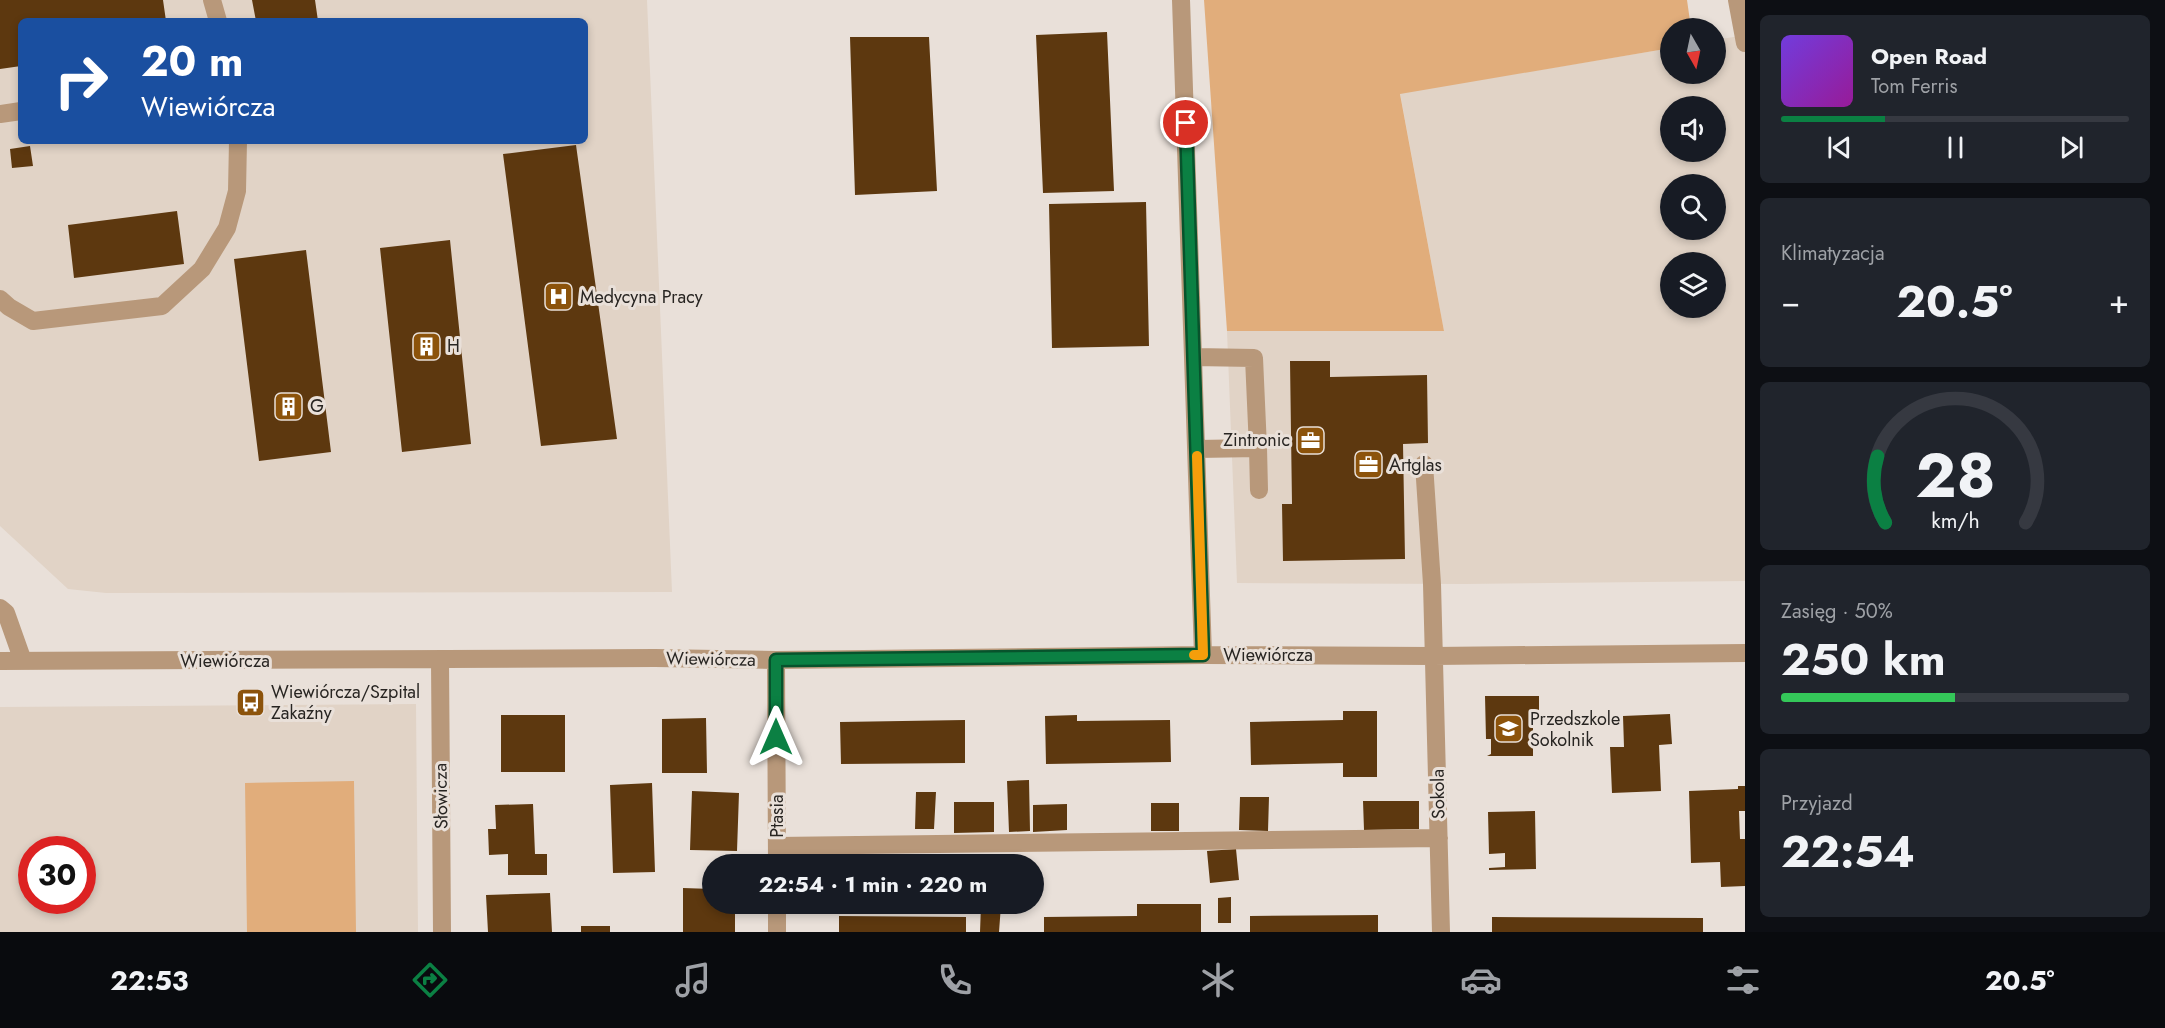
<!DOCTYPE html>
<html lang="pl">
<meta charset="utf-8">
<style>
body{margin:0;font-family:Jost,sans-serif;background:#20242c;color:#f1f3f6;height:100vh;display:flex;flex-direction:column;font-size:22px;white-space:nowrap}
*{box-sizing:border-box;margin:0}
p{font-size:20px;color:#9ea1a6}
.icon{flex:none;width:33px;height:33px;fill:none;stroke:currentColor;stroke-width:2;stroke-linecap:round;stroke-linejoin:round}
.map{position:relative;flex:1;overflow:hidden}
.panel{display:flex;flex-direction:column;gap:15px;padding:15px;background:#0d0f14;width:420px}
.panel>*{flex:none}
.guide{position:absolute;left:18px;top:18px;width:570px;height:126px;border-radius:9px;box-shadow:0 3px 9px #0003;background:#1a4fa0;color:#fff;overflow:hidden}
.needle{width:39px;rotate:171deg}
.fabs{position:absolute;left:1660px;top:18px;display:grid;gap:12px}
.fabs a{display:grid;place-items:center;width:66px;height:66px;border-radius:50%;background:#171b24;box-shadow:0 3px 9px #0003;font-size:30px}
.speed{position:absolute;left:18px;top:836px;display:flex;gap:12px;font-size:30px;font-weight:700;text-align:center}
.speed>*{display:grid;place-content:center;width:78px;height:78px;border-radius:50%;background:#171b24;box-shadow:0 3px 9px #0003;line-height:1}
.speed .limit{border:9px solid #d22;background:#fff;color:#111}
.pin{position:absolute;display:grid;place-items:center;width:51px;height:51px;color:#fff;margin:-26px;border:3px solid #fff;border-radius:50%;box-shadow:0 2px 6px #0007}
.me{position:absolute;width:66px;margin:-33px;rotate:0deg;stroke-linejoin:round;filter:drop-shadow(0 0 4px #0008)}
.turn{display:flex;align-items:center;gap:21px;height:126px;padding:0 24px;font-size:27px}
.turn .icon{width:78px;height:78px;stroke-width:2.5}
.turn b{display:block;font-size:42px;line-height:51px}
.big{font-size:45px;font-weight:700;line-height:1.1}
.panel .card{flex:1;display:flex;flex-direction:column;justify-content:center;gap:9px;min-width:0;padding:0 21px;border-radius:9px;background:#20242c}
.panel .dial{align-items:center;gap:0}
.dial svg{height:156px;overflow:visible;fill:none;stroke:#363941;stroke-width:7;stroke-linecap:round;text-anchor:middle}
.dial text{fill:#f1f3f6;stroke:none}
.song{display:flex;align-items:center;gap:18px}
.cover{width:72px;height:72px;border-radius:9px;background:linear-gradient(135deg,hsl(260 70% 55%),hsl(300 70% 35%))}
.played{height:6px;border-radius:3px;background:linear-gradient(90deg,#0b8043 30%,#363941 30%)}
.keys{display:flex;justify-content:space-around;direction:ltr}
.heat{display:flex;justify-content:space-between;align-items:center;font-size:33px;direction:ltr}
.charge{height:9px;border-radius:4px;background:linear-gradient(90deg,#34c759 50%,#363941 0)}
.trip{position:absolute;left:702px;top:854px;width:342px;height:60px;border-radius:30px;background:#171b24;box-shadow:0 3px 9px #0003;font-weight:700;line-height:60px;text-align:center}
.dock{display:flex;height:96px;justify-content:space-around;align-items:center;background:#090b0e;color:#9ea1a6}
.dock .icon{width:42px;height:42px}
.dock .selected{color:#0b8043}
.dock b{font-size:27px;color:#f1f3f6}
main{display:flex;flex:1;min-height:0}
.map>svg:first-child{display:block}
</style>
<main>
<div class="map">
<svg width="1745" height="932" viewBox="0 0 1745 932">
<rect width="100%" height="100%" fill="#e9e0d9"/>
<!-- built -->
<path fill="#e1d3c6" fill-rule="evenodd" d="M0 0H647L672 592 106 593 68 589 0 526ZM21 21H585V141H21Z
M1745 35V581L1465 584 1237 583 1227 331H1444L1400 93 1671 48V74H1716V40ZM1671 106H1716V152H1671ZM1671 184H1716V230H1671ZM1671 262H1716V308H1671Z
M416 704 418 932H0V707ZM32 849H82V900H32Z"/>
<!-- green -->
<path fill="#e1ad7b" d="M1204 0H1687L1691 28H1671V48L1400 94 1444 331H1227Z
M354 781 356 932H247L245 783Z"/>
<!-- building -->
<path fill="#5d380f" d="M0 0H163L166 21H21V66L0 69Z
M252 0H315L318 21H256Z
M1107 32 1114 191 1043 193 1036 35Z
M850 37H929L937 191 855 195Z
M576 145 617 439 541 446 503 154Z
M30 146 33 166 12 168 10 149Z
M1146 202 1149 346 1052 348 1049 204Z
M177 211 184 264 74 278 68 225Z
M450 240 471 444 402 452 380 248Z
M306 250 331 452 259 461 234 259Z
M1290 361H1330V377L1427 375 1428 443 1403 444 1405 559 1283 561 1282 504H1292Z
M1485 696H1539V720H1533V756H1487L1491 754V739H1486Z
M1343 711H1377V777H1343V763L1251 765 1250 722 1343 720Z
M1670 714 1672 744 1659 745 1661 791 1612 793 1610 747H1624L1623 716Z
M501 715H565V772H501Z
M1077 715V721L1170 720 1171 762 1046 764 1045 716Z
M706 718 707 773H662V719Z
M965 720V763L841 764 840 722Z
M1029 780 1030 831 1009 832 1007 781Z
M652 783 655 872 613 873 610 785Z
M1738 786H1745V811H1739L1740 839H1745V886L1721 887 1720 862 1691 863 1689 791 1738 789Z
M692 791 739 793 737 851 690 850Z
M916 792H936L934 829H915Z
M1240 797H1269L1268 831 1239 830Z
M1363 801H1419V829L1364 830Z
M954 802H994V832L954 833Z
M1151 803H1179V831H1151Z
M533 804 535 854H547V875H508V854L489 855 488 829H496L495 805Z
M1067 804V830L1033 832V805Z
M1535 811 1536 869 1489 870V868L1505 867V853L1489 854 1488 812Z
M1236 849 1239 880 1210 883 1207 851Z
M683 888 712 889V903H735V932H683Z
M550 893 552 932H488L486 895Z
M1231 897V923H1218V898Z
M1137 904H1201V932H1044V917L1137 916Z
M981 905H1001L999 932H980Z
M1378 915V932H1250V916Z
M839 916 966 917V932H839Z
M1492 917 1703 918V932H1492Z
M581 926H610V932H581Z"/>
<g fill="none" stroke-linecap="round" stroke-linejoin="round">
<!-- minor -->
<path stroke="#b8987a" stroke-width="18" d="M212 0 218 21
M1181 0 1203 655
M1737 0 1745 43
M0 114 21 111
M0 299 9 307 33 321 162 306 202 269 227 228 237 191 238 141
M1194 357 1254 358 1258 448
M1197 449 1258 448 1259 490
M1424 464 1432 584 1441 932
M0 608 6 613 23 661
M440 660 442 932
M776 660 777 864
M0 661 655 658 776 660 1203 655 1434 656 1745 653
M777 846 1439 838
M777 932V903"/>
</g>
<g fill="none" stroke-linecap="round" stroke-linejoin="round">
<defs>
<path id="route" d="M776 737V660L1203 655 1186 123"/>
</defs>
<!-- route casing -->
<use href="#route" stroke="#07532c" stroke-width="15"/>
<!-- route -->
<use href="#route" stroke="#0b8043" stroke-width="10"/>
<!-- slow -->
<path stroke="#f59e0b" stroke-width="10" d="M1194 655H1203L1197 456"/>
</g>
<!-- icons -->
<defs>
<symbol id="hospital-square" viewBox="-11 -11 22 22"><rect x="-9" y="-9" width="18" height="18" rx="4" fill="#8c530b" stroke="#e9e0d9"/><path d="M-5-5h3v3.5h4V-5h3V5h-3V1.5h-4V5h-3Z" fill="#fff"/></symbol>
<symbol id="building-square" viewBox="-11 -11 22 22"><rect x="-9" y="-9" width="18" height="18" rx="4" fill="#8c530b" stroke="#e9e0d9"/><path d="M-4-6H4V6H1V3H-1V6H-4ZM-2.5-4.3h1.7v1.8h-1.7ZM.8-4.3h1.7v1.8H.8ZM-2.5-1h1.7V.8h-1.7ZM.8-1h1.7V.8H.8Z" fill="#fff"/></symbol>
<symbol id="office-square" viewBox="-11 -11 22 22"><rect x="-9" y="-9" width="18" height="18" rx="4" fill="#8c530b" stroke="#e9e0d9"/><path d="M-6-3h4V-5.5h4V-3h4V5H-6ZM-1-4.5V-3h2v-1.5ZM-6 0V1H6V0Z" fill="#fff"/></symbol>
<symbol id="bus-square" viewBox="-11 -11 22 22"><rect x="-9" y="-9" width="18" height="18" rx="4" fill="#8c530b" stroke="#e9e0d9"/><path d="M-5-6H5V4H4V6H2V4H-2V6H-4V4H-5ZM-3.5-4V0h7V-4ZM-3.5 1.2v1.5H-2V1.2ZM2 1.2v1.5H3.5V1.2Z" fill="#fff"/></symbol>
<symbol id="school-square" viewBox="-11 -11 22 22"><rect x="-9" y="-9" width="18" height="18" rx="4" fill="#8c530b" stroke="#e9e0d9"/><path d="M0-5L7-2L0 1L-7-2ZM-4 1L0 2.5L4 1V4Q0 6-4 4Z" fill="#fff"/></symbol>
</defs>
<g fill-rule="evenodd">
<use href="#hospital-square" x="542" y="280" width="33" height="33"/>
<use href="#building-square" x="410" y="330" width="33" height="33"/>
<use href="#building-square" x="272" y="390" width="33" height="33"/>
<use href="#office-square" x="1294" y="424" width="33" height="33"/>
<use href="#office-square" x="1352" y="448" width="33" height="33"/>
<use href="#bus-square" x="234" y="686" width="33" height="33"/>
<use href="#school-square" x="1492" y="712" width="33" height="33"/>
</g>
<g text-anchor="middle" dominant-baseline="central" stroke-width="6" stroke-linejoin="round" paint-order="stroke">
<!-- poi labels -->
<g font-size="18" fill="#282522" stroke="#e9e0d9" text-anchor="start">
<text x="580" y="297">Medycyna Pracy</text>
<text x="447" y="346">H</text>
<text x="310" y="406">G</text>
<text x="1290" y="440" text-anchor="end">Zintronic</text>
<text x="1389" y="465">Artglas</text>
<text x="271" y="692">Wiewiórcza/Szpital<tspan x="271" dy="21">Zakaźny</tspan></text>
<text x="1530" y="719">Przedszkole<tspan x="1530" dy="21">Sokolnik</tspan></text>
</g>
<!-- street labels -->
<g font-size="18" fill="#282522" stroke="#e9e0d9">
<text x="1268" y="655">Wiewiórcza</text>
<text transform="translate(711 659) rotate(1)">Wiewiórcza</text>
<text x="225" y="661">Wiewiórcza</text>
<text transform="translate(1438 794) rotate(-91)">Sokola</text>
<text transform="translate(441 796) rotate(-91)">Słowicza</text>
<text transform="translate(777 816) rotate(-90)">Ptasia</text>
</g>
</g>
</svg>
<div class="fabs">
<a><svg class="needle" viewBox="-14 -14 28 28"><path d="M0-13l5 13h-10z" fill="#e53935"/><path d="M0 13l5-13h-10z" fill="#9ea1a6"/></svg></a>
<a><svg class="icon" aria-label="sound" viewBox="0 0 24 24"><path d="M4 9h4l5-4v14l-5-4H4zM17 9q2 3 0 6"/></svg></a>
<a><svg class="icon" aria-label="search" viewBox="0 0 24 24"><circle cx="10" cy="10" r="6"/><path d="M15 15l6 6"/></svg></a>
<a><svg class="icon" aria-label="layers" viewBox="0 0 24 24"><path d="M12 4l9 5-9 5-9-5zM3 14l9 5 9-5"/></svg></a>
</div>
<div class="speed"><div class="limit">30</div></div>
<div class="pin" style="left:1186px;top:123px;background:#d93025"><svg class="icon" aria-label="arrive" viewBox="0 0 24 24"><path d="M6 21V4h12l-3 4 3 4H6"/></svg></div>
<svg class="me" style="left:776px;top:737px" viewBox="-20 -20 40 40"><path d="M0-17L14 15 0 8-14 15z" fill="#0b8043" stroke="#fff" stroke-width="4"/></svg>
<div class="trip">22:54 · 1 min · 220 m</div>
<div class="guide">
<div class="turn"><svg class="icon" aria-label="right" viewBox="0 0 24 24"><path d="M7 20v-9h11M14 6l5 5-5 5"/></svg><div><b>20 m</b>Wiewiórcza</div></div>
</div>
</div>
<section class="panel">
<div class="card">
<div class="song"><i class="cover"></i><div><b>Open Road</b><p>Tom Ferris</p></div></div>
<div class="played"></div>
<div class="keys"><svg class="icon" aria-label="previous" viewBox="0 0 24 24"><path d="M18 5L8 12l10 7zM5 5v14"/></svg><svg class="icon" aria-label="pause" viewBox="0 0 24 24"><path d="M8 5v14M16 5v14"/></svg><svg class="icon" aria-label="next" viewBox="0 0 24 24"><path d="M6 5l10 7-10 7zM19 5v14"/></svg></div>
</div>
<div class="card"><p>Klimatyzacja</p>
<div class="heat"><a>−</a><b class="big">20.5°</b><a>+</a></div>
</div>
<div class="card dial"><svg viewBox="0 0 100 80">
<path d="M14 69A42 42 0 1 1 86 69"/>
<path d="M14 69A42 42 0 0 1 10 35" stroke="#0b8043"/>
<text x="50" y="56" font-size="32" font-weight="700">28</text>
<text x="50" y="72" font-size="11">km/h</text>
</svg></div>
<div class="card"><p>Zasięg · 50%</p><b class="big">250 km</b><div class="charge"></div></div>
<div class="card"><p>Przyjazd</p><b class="big">22:54</b></div>
</section>
</main>
<nav class="dock">
<b>22:53</b>
<svg class="icon selected" aria-label="directions" viewBox="0 0 24 24"><path d="M12 3l9 9-9 9-9-9zM9 14v-3h6M13 9l2 2-2 2"/></svg>
<svg class="icon" aria-label="music" viewBox="0 0 24 24"><path d="M9 18V5l10-2v13"/><circle cx="6" cy="18" r="3"/><circle cx="16" cy="16" r="3"/></svg>
<svg class="icon" aria-label="phone" viewBox="0 0 24 24"><path d="M5 4h4l2 5-3 2q2 4 5 5l2-3 5 2v4C11 20 4 13 5 4z"/></svg>
<svg class="icon" aria-label="climate" viewBox="0 0 24 24"><path d="M12 3v18M4 7l16 10M4 17L20 7"/></svg>
<svg class="icon" aria-label="car" viewBox="0 0 24 24"><path d="M5 17H2v-5l4-1 3-4h7l3 4 3 1v5h-3M9 17h6M6 11h13"/><circle cx="7" cy="17" r="2"/><circle cx="17" cy="17" r="2"/></svg>
<svg class="icon" aria-label="filters" viewBox="0 0 24 24"><path d="M4 7h16M4 17h16"/><circle cx="9" cy="7" r="2"/><circle cx="15" cy="17" r="2"/></svg>
<b>20.5°</b>
</nav>
